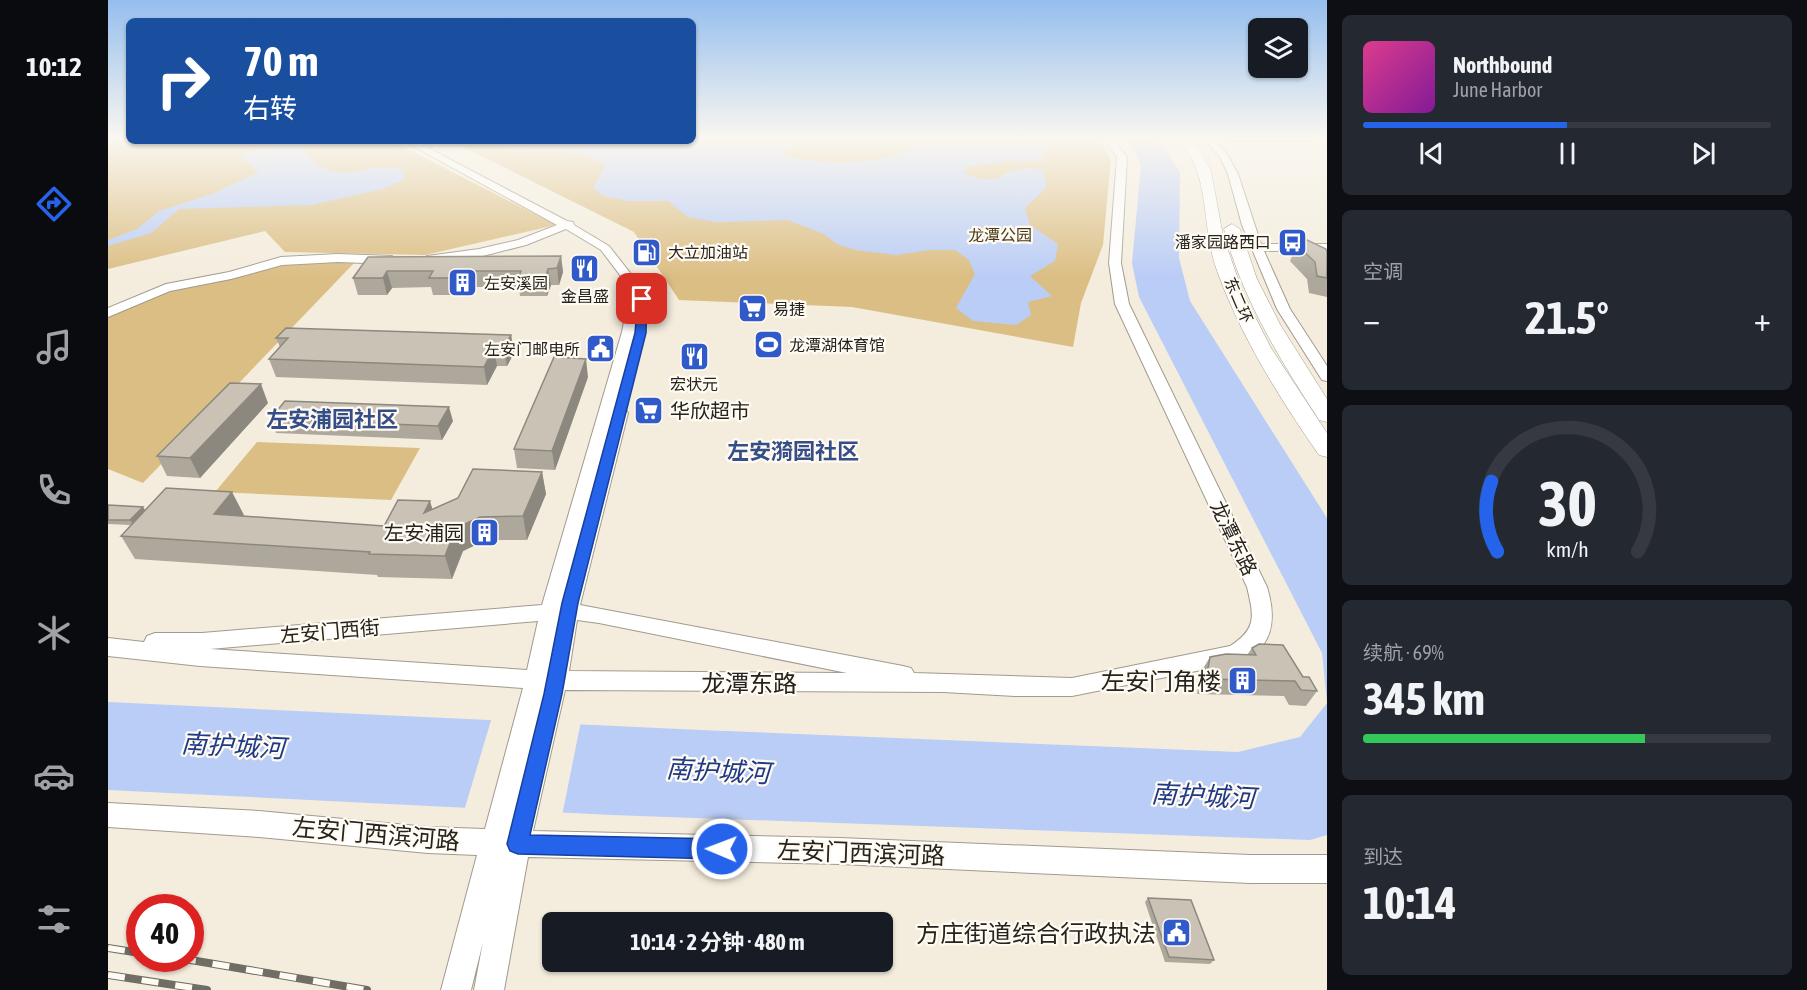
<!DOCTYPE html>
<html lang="zh">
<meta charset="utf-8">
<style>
body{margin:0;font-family:"Asap Condensed","Noto Sans SC",sans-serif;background:#242831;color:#f1f3f6;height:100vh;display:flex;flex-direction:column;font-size:22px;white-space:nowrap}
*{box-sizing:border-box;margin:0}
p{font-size:20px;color:#9ea1a6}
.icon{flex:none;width:33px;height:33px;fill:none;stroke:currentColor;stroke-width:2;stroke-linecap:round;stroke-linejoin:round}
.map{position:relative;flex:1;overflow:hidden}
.panel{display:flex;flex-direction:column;gap:15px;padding:15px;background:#0d0f14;width:480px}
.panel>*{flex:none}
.hud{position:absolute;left:18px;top:18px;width:570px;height:126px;border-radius:9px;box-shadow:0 2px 4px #0004;background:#1a4fa0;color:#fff;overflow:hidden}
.tools{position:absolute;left:1140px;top:18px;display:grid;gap:12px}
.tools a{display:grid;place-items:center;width:60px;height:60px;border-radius:9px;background:#171b24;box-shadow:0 2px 4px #0004;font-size:30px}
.speed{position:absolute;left:18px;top:894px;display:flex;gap:12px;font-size:30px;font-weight:700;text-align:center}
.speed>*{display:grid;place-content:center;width:78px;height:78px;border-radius:50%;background:#171b24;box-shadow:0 2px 4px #0004;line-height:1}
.speed .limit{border:9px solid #d22;background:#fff;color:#111}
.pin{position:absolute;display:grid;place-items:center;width:51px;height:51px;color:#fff;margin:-26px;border-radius:12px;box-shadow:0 3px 9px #0006}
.me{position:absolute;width:66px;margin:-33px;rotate:271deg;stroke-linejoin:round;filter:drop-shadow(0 0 4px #0008)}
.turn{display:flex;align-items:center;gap:21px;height:126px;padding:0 18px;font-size:27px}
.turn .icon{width:78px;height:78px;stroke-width:2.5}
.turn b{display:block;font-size:42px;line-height:51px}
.big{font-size:45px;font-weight:700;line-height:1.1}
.panel .widget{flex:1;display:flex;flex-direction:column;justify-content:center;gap:9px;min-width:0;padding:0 21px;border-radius:9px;background:#242831}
.panel .dial{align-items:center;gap:0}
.dial svg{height:156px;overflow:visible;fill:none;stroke:#363941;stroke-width:7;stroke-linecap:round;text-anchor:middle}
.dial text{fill:#f1f3f6;stroke:none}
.song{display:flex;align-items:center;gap:18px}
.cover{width:72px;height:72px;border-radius:9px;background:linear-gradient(135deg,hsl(330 70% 55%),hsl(290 70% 35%))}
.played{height:6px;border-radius:3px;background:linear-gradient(90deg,#2563eb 50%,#363941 50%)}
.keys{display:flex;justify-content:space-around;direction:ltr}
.heat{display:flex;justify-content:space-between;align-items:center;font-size:33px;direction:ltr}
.charge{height:9px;border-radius:4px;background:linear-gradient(90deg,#34c759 69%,#363941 0)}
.trip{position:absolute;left:434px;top:912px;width:351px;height:60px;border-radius:9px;background:#171b24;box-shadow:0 2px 4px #0004;font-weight:700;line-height:60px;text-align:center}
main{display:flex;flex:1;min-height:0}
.dock{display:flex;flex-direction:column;width:108px;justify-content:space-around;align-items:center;background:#090b0e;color:#9ea1a6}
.dock .icon{width:42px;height:42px}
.dock .current{color:#2563eb}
.dock b{font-size:27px;color:#f1f3f6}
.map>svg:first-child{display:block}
</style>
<main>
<nav class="dock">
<b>10:12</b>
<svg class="icon current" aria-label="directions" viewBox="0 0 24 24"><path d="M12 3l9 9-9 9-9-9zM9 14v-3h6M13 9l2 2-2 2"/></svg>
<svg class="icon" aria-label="music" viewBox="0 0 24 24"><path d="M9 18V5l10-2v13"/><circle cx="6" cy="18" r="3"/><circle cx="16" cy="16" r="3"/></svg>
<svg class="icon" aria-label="phone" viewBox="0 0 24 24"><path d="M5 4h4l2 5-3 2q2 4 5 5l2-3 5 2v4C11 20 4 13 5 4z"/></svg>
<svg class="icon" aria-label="climate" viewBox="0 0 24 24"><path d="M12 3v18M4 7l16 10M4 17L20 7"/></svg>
<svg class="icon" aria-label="car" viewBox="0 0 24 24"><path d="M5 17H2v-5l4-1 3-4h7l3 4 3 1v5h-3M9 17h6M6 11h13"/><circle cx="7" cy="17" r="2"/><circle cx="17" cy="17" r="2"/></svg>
<svg class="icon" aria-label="filters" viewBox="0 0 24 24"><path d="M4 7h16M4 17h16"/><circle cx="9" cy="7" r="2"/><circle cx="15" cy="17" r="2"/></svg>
</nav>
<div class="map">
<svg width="1219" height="990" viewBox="0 0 1219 990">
<rect width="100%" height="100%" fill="#f4edde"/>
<!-- green -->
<path fill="#dbbe84" d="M0 139H21V141H284L448 225 317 255 177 252 157 231 0 269Z
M585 139H991L1003 159 995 245 973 303 965 347 744 307 571 300 526 232 343 141H585Z
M248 261 35 483 0 469V315L58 290 173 262Z
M149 442 312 448 283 500 107 492Z"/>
<!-- water -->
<path fill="#bacdf6" d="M585 139H686L684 140 687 147 673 150 675 156 721 163 760 161 786 156 813 143H852L897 139H925L944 147 936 152 934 161H899L858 167 856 173 872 179H889L900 172 920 168 935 170 939 187 917 208 922 225 950 244 947 261 922 276 944 296 920 302 923 315 908 325 865 321 848 308 867 274 860 259 847 250H821L788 255 747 250 729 244 716 234 680 220 608 222 580 217 560 201H520L496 196 485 188 497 166C469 142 414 158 379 142L585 141Z
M1014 139H1046L1056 147 1072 172 1071 258 1082 301 1219 518V835L1202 840 504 815 0 790V702L593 730 1130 752 1192 737 1219 703 1214 653 1031 297 1024 263 1033 165 1024 148Z
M158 141H198L196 154C203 159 212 168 220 170 245 179 271 159 296 171V180L275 189 203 205 71 209 43 233 0 246V240L29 229 51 211 104 194 151 172 133 157 134 155 150 150 157 145Z"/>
<!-- pier -->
<path fill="#f4edde" d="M384 717 473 721 454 816 356 811Z"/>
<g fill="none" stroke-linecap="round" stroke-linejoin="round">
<defs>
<path id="minor" d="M996 139H1004L1019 157 1013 263 1021 304 1159 587C1169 620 1166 650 1128 663L964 696H907L835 692 457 690 425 831 732 838 1142 855H1219V883H1142L732 864 420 857 396 990H366L375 942 363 990H333L369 855 320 853 151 837 0 827V803L151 811 320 827 377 829 415 688 92 666 0 656V638L36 642 39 636 47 633H94L434 605 514 332 520 302 518 283 493 250 458 229 418 245 371 257 319 262V256L371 249 410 240 449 225 296 141H307L459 221 465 222 466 225 501 246 530 283 532 302 528 332 507 409 518 410 520 413 472 605 795 666 803 668 806 673 964 678 1122 646C1149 629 1146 616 1139 587L1007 304 1001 263 1009 157ZM469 620 491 623 739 673 461 671ZM430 621 419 670 102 649Z
M1096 139H1105L1119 154 1130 174 1153 244H1219V250L1156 251 1182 309 1219 366V381L1214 380 1169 309 1134 225 1120 174 1112 157Z
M230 254 284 256 290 260 284 264 230 262 174 265 123 279 62 291 0 317V308L58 284 121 272 173 257Z"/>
<path id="highway" d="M1069 139H1081L1091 149 1103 171 1115 236 1135 293 1163 348 1219 433V457L1211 455C1170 396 1132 335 1108 268 1096 233 1100 193 1085 161 1081 152 1074 146 1069 139Z
M1124 224 1132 229 1149 279 1173 326 1219 399V422L1211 420 1208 415C1170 356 1134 298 1116 229Z"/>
</defs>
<!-- minor casing -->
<use href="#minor" stroke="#a19a8d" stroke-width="2"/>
<!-- highway casing -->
<use href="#highway" stroke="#a19a8d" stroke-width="1"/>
<!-- minor -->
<use href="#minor" fill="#fff" fill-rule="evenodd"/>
<!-- highway -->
<use href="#highway" fill="#fff" fill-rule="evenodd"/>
<defs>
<path id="rail" d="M0 948 32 953
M71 958 259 990
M0 975 99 990"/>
</defs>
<!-- rail casing -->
<use href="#rail" stroke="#706d64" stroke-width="8"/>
<!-- rail -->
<use href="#rail" stroke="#fffaf2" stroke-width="6" stroke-dasharray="17" stroke-linecap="butt"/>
</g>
<!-- wall -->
<path fill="#aea89c" d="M1115 139H1209L1208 142H1119Z
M526 245 551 251 552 255 535 258 527 249Z
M1189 245 1219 252V297L1201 293 1199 279 1182 261Z
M453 256 455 272 451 285H443L439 296H412L411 287H363L359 295H325L323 287 284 288 279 295H250L245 278 260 257Z
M403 335 406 353 399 366H389L379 385 168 377 161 359 172 347 168 338Z
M480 377 447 470 409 468 406 449Z
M160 403 92 478 59 476 49 456Z
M162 419 345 421 334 440 168 433Z
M434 472 438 494 419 540H378L355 551 344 579 270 577 269 575 27 559 13 536 22 525 0 524V505L37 510 136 515 134 516 276 526Z
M1144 648 1195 677 1209 691 1198 706 1181 705 1176 696 1089 694 1093 672 1102 657 1139 655Z
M1040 898 1106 960 1102 964 1057 962 1037 902Z"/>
<!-- shaded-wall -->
<path fill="#8d887f" d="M551 251 552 255 535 258V254Z
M453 256 455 272 451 285 449 268Z
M440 269 443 285 439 296 437 279Z
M279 271 284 288 279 295 275 278Z
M359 271 363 287 359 295 356 278Z
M403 335 406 353 399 366 396 348Z
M386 348 389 366 379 385 376 367Z
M478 359 480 377 447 470 444 451Z
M153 384 160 403 92 478 82 458Z
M341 407 345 421 334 440 330 426Z
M434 472 438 494 419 540 415 516Z
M124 492 136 515 118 537 106 514Z
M322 501 329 524 316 513Z
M35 507 38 511 26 525 22 520Z
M372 517 378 540 355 551 344 579 337 556 348 528Z"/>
<!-- building -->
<path fill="#cac3b5" stroke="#8d887f" stroke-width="1.5" d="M1199 240 1218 249 1219 252V278L1209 276 1207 262 1189 245Z
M543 242 551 251 535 254 526 245Z
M453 256 449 268 440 269 437 279H410L413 271H359L356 278H321L325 271H279L275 278H245L260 257Z
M178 328 403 335 396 348H386L376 367 161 359 180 338H168Z
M446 357 478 359 444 451 406 449Z
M122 383 153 384 82 458 49 456Z
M177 401 341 407 330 426 162 419Z
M365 469 434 472 415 516 372 517 348 528 337 556 261 554 262 552 13 536 58 488 124 492 106 514 276 526 290 500 322 501 316 513 350 498Z
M0 505 35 507 22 520H0Z
M1151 644 1175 645 1195 677H1201L1209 691 1193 690 1187 681 1098 679 1102 657 1118 654 1148 655 1144 648Z
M1040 898 1083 900 1106 960 1061 957Z"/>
<!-- sky -->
<linearGradient id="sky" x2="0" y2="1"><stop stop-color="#95beee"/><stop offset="0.5" stop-color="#faf7f0"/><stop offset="1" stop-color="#faf7f0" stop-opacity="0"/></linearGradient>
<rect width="1219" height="277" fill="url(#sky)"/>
<!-- route -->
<path fill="#2563eb" stroke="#184099" stroke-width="1.5" d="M534 296 539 299 538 333 470 603 454 694 422 835 614 839 621 842 624 849 621 856 614 859 410 854 402 851 399 844 436 694 454 603 527 333 530 299Z"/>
<!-- icons -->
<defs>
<symbol id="bus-square" viewBox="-11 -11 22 22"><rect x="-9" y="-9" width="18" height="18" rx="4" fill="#305ac9" stroke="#fffaf2"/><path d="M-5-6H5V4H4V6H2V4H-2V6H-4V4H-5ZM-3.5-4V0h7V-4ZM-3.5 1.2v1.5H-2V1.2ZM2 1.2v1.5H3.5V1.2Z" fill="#fff"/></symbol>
<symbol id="fuel-square" viewBox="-11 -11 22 22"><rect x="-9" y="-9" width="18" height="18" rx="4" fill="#305ac9" stroke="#fffaf2"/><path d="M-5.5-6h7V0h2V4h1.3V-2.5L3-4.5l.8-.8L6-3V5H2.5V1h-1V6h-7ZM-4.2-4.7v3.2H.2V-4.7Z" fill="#fff"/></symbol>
<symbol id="restaurant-square" viewBox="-11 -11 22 22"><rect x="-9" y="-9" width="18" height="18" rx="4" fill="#305ac9" stroke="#fffaf2"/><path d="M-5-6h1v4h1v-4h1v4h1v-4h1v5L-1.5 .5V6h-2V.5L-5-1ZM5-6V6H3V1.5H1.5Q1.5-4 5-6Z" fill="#fff"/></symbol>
<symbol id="building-square" viewBox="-11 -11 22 22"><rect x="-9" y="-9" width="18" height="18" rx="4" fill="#305ac9" stroke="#fffaf2"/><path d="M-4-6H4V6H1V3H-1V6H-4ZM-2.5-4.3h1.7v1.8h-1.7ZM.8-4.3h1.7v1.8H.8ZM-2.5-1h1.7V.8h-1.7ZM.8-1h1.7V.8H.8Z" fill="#fff"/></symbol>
<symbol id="supermarket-square" viewBox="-11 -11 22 22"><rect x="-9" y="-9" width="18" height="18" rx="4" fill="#305ac9" stroke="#fffaf2"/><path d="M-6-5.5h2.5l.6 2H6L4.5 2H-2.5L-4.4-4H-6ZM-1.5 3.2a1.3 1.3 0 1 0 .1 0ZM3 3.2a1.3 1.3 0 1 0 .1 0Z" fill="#fff"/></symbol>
<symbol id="stadium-square" viewBox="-11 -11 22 22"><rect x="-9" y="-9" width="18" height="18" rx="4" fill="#305ac9" stroke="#fffaf2"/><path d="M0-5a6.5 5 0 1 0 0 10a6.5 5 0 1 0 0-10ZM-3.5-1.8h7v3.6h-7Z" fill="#fff"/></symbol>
<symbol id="civic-square" viewBox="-11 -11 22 22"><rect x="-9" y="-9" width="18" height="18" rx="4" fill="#305ac9" stroke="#fffaf2"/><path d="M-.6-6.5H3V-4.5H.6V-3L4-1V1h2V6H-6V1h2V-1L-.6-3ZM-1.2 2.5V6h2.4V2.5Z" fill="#fff"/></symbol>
</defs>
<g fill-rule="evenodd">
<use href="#bus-square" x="1168" y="226" width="33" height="33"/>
<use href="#fuel-square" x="522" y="236" width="33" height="33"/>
<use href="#restaurant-square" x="460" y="252" width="33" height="33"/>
<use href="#building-square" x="338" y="266" width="33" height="33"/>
<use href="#supermarket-square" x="628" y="292" width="33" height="33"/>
<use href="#stadium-square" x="644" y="328" width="33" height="33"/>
<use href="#civic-square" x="476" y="332" width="33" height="33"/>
<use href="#restaurant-square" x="570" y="340" width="33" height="33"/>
<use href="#supermarket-square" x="524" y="394" width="33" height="33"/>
<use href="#building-square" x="360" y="516" width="33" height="33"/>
<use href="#building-square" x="1118" y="664" width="33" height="33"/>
<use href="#civic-square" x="1052" y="916" width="33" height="33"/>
</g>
<g text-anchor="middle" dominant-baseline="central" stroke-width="4.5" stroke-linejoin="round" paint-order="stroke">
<!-- far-park labels -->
<g font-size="16" fill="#473717" stroke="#fffaf2">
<text x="892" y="235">龙潭公园</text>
</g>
<!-- far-poi labels -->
<g font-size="16" fill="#25231e" stroke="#fffaf2" text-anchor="start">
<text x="1163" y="242" text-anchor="end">潘家园路西口</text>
<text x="560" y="252">大立加油站</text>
<text x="376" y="283">左安溪园</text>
<text x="477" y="296" text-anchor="middle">金昌盛</text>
<text x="665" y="309">易捷</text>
<text x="681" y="345">龙潭湖体育馆</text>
<text x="472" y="349" text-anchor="end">左安门邮电所</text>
<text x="586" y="384" text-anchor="middle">宏状元</text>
</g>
<!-- far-street labels -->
<g font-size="16" fill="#25231e" stroke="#fffaf2">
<text transform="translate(1131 300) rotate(67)">东二环</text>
</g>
<!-- poi labels -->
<g font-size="20" fill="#25231e" stroke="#fffaf2" text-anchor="start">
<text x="562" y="410">华欣超市</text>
<text x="356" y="532" text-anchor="end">左安浦园</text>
</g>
<!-- street labels -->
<g font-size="20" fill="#25231e" stroke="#fffaf2">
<text transform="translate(1126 538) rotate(64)">龙潭东路</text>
<text transform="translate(222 631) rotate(-5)">左安门西街</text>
</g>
<!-- quarter labels -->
<g font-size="22" font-weight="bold" fill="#354e88" stroke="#fffaf2">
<text x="224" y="419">左安浦园社区</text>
<text x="685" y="451">左安漪园社区</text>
</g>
<!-- near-poi labels -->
<g font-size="24" fill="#25231e" stroke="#fffaf2" text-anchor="end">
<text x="1113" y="681">左安门角楼</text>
<text x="1048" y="933">方庄街道综合行政执法</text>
</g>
<!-- near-street labels -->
<g font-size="24" fill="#25231e" stroke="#fffaf2">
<text x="641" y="683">龙潭东路</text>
<text transform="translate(268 834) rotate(5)">左安门西滨河路</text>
<text transform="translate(753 853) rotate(2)">左安门西滨河路</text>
</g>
<!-- near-water labels -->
<g font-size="26" font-style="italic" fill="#1d3a86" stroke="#fffaf2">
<text transform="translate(125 746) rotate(3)">南护城河</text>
<text transform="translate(610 771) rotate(3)">南护城河</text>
<text transform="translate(1095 796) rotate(3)">南护城河</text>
</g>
</g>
</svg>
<div class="tools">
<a><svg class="icon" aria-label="layers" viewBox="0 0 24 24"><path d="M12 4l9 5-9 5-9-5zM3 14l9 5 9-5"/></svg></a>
</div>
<div class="speed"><div class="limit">40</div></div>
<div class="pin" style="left:534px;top:299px;background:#d93025"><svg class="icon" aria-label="arrive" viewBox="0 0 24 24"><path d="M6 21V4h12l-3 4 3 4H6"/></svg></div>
<svg class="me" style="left:614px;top:849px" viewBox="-20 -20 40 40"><circle r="17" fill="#2563eb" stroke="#fff" stroke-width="3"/><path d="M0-11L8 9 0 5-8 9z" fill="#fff"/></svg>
<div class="trip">10:14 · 2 分钟 · 480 m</div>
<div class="hud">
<div class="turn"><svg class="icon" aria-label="right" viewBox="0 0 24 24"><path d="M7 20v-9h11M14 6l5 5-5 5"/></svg><div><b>70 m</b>右转</div></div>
</div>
</div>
<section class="panel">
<div class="widget">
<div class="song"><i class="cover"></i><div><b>Northbound</b><p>June Harbor</p></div></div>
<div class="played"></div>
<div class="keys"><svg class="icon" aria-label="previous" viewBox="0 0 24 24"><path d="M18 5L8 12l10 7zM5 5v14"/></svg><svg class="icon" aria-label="pause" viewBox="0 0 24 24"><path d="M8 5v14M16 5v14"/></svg><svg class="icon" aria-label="next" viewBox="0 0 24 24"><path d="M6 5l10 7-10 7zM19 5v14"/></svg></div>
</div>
<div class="widget"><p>空调</p>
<div class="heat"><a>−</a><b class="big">21.5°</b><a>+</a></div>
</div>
<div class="widget dial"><svg viewBox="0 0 100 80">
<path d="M14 69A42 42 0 1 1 86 69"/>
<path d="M14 69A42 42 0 0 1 11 33" stroke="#2563eb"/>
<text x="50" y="56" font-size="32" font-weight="700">30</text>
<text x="50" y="72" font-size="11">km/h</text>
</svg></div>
<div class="widget"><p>续航 · 69%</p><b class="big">345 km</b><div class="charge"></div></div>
<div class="widget"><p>到达</p><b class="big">10:14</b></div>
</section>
</main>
